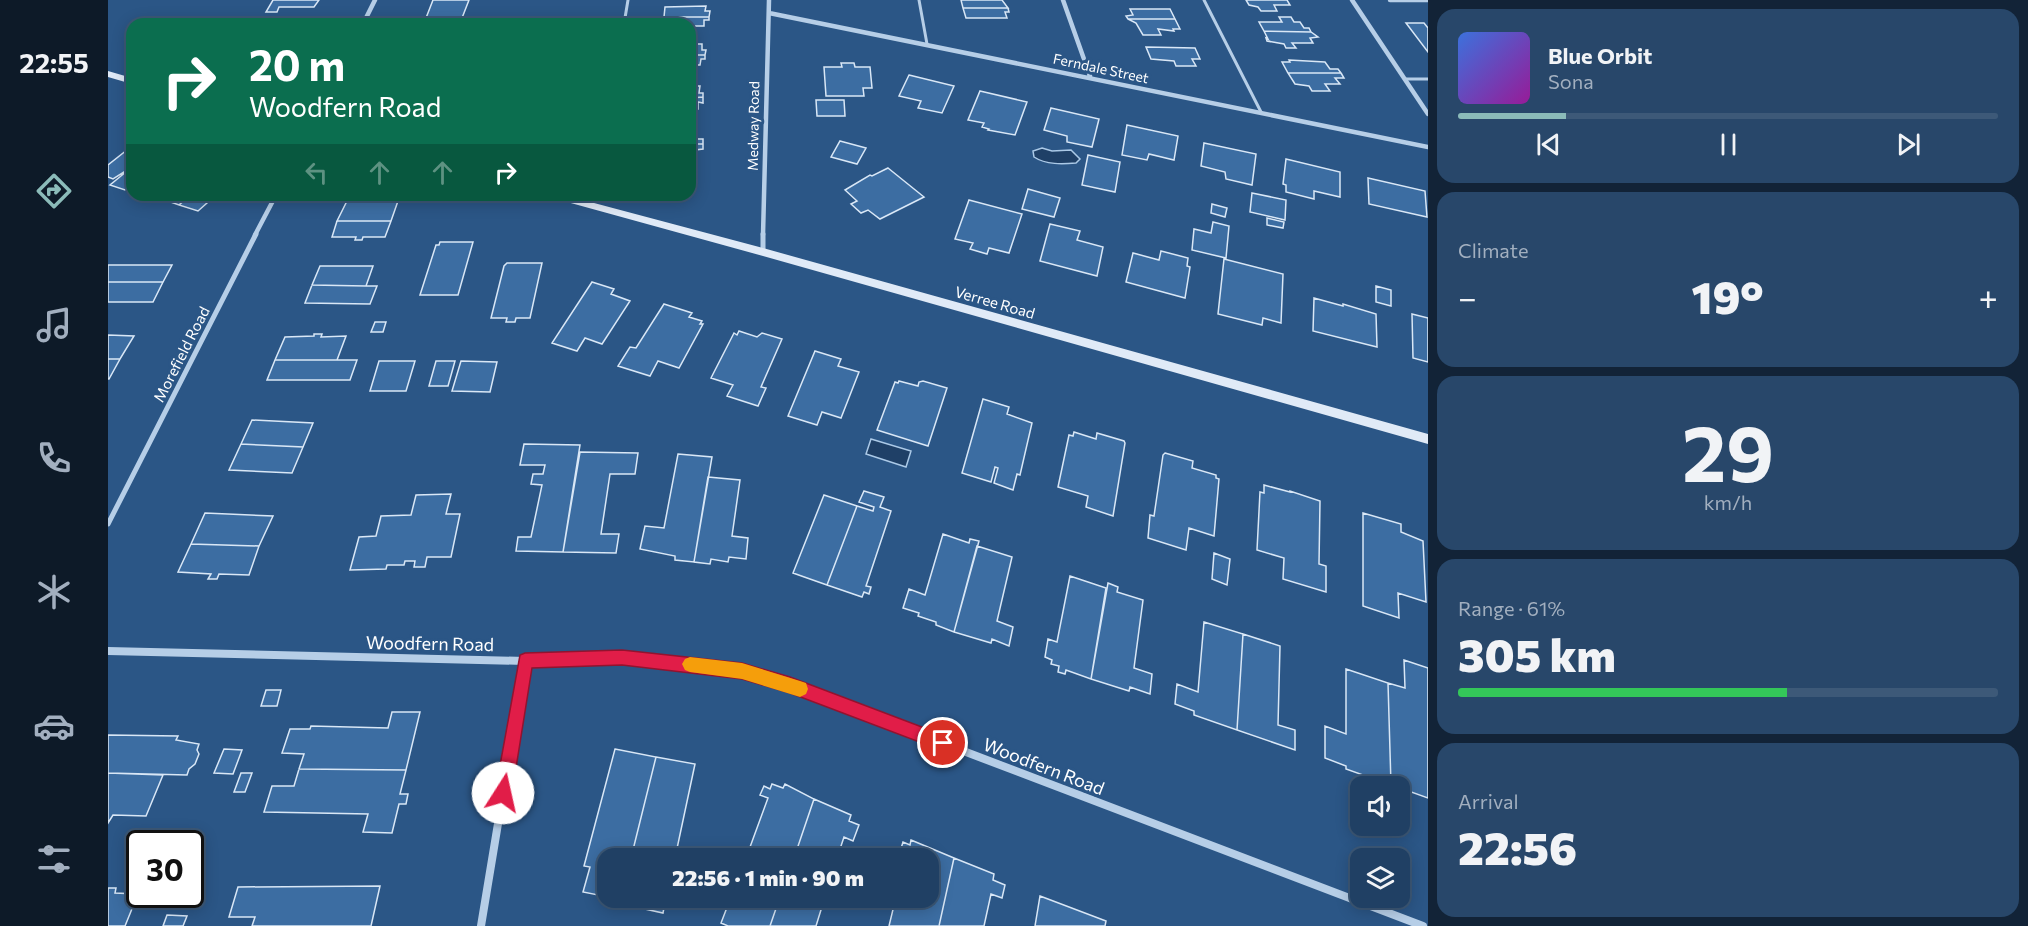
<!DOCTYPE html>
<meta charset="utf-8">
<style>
body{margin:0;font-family:Commissioner,sans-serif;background:#28476a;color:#f1f3f6;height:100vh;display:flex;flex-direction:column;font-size:22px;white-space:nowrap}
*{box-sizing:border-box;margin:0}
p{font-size:20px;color:#a2afbf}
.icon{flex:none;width:33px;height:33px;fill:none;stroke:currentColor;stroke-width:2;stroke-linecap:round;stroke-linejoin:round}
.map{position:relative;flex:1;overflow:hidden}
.sheet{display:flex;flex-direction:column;gap:9px;padding:9px;background:#122337;width:600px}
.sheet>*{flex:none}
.top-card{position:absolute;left:18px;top:18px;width:570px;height:183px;border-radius:18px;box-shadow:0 3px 15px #0003,0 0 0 2px #3d5978;background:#0b6e4f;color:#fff;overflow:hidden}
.tools{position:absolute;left:1242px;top:776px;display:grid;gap:12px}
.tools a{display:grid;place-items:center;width:60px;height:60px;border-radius:12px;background:#204064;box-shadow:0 3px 15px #0003,0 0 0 2px #3d5978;font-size:30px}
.speed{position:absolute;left:18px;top:830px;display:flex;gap:12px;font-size:30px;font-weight:700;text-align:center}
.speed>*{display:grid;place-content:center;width:78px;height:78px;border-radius:50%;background:#204064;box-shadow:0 3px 15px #0003,0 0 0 2px #3d5978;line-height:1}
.speed .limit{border:3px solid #111;border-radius:9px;background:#fff;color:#111}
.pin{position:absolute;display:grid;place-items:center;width:51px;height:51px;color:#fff;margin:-26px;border:3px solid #fff;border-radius:50%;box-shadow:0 2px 6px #0007}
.me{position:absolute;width:66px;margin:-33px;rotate:10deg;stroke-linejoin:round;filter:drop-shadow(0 0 4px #0008)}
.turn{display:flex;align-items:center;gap:21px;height:126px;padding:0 24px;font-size:27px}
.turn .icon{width:78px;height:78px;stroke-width:2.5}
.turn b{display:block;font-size:42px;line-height:51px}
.lanes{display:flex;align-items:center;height:57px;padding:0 24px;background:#0003;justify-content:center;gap:30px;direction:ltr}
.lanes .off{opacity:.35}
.big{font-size:45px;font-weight:800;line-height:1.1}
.sheet .widget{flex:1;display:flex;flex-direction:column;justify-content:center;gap:9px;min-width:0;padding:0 21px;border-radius:18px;background:#28476a}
.sheet .dial{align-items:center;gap:0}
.dial b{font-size:78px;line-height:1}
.song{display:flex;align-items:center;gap:18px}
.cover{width:72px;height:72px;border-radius:9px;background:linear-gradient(135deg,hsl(220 70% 55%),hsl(300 70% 35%))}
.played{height:6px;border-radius:3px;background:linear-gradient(90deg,#8bbbb9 20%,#3d5978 20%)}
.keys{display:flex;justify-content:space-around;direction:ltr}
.heat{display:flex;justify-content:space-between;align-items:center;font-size:33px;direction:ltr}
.charge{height:9px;border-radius:4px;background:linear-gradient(90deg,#34c759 61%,#3d5978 0)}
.trip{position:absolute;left:489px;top:848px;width:342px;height:60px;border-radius:18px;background:#204064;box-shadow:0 3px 15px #0003,0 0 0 2px #3d5978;font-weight:800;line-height:60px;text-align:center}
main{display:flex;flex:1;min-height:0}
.menu{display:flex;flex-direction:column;width:108px;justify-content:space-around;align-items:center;background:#0d1a28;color:#a2afbf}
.menu .icon{width:42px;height:42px}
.menu .current{color:#8bbbb9}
.menu b{font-size:27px;color:#f1f3f6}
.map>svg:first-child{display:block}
</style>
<main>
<nav class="menu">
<b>22:55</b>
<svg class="icon current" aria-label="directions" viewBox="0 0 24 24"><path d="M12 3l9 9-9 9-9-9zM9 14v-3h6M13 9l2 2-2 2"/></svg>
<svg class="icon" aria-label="music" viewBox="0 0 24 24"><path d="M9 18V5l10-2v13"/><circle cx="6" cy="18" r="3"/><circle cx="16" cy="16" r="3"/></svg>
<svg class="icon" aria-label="phone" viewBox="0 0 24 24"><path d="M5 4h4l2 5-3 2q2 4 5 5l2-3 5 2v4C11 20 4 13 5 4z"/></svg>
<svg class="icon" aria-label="climate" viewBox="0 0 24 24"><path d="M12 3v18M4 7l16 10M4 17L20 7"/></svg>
<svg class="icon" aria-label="car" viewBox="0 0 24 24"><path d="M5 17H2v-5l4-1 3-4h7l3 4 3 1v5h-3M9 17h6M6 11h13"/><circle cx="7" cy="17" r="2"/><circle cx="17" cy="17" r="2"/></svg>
<svg class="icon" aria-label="filters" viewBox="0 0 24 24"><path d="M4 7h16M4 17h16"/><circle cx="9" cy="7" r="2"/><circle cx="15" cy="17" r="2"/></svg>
</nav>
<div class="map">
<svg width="1320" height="926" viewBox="0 0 1320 926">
<rect width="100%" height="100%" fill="#2b5686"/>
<!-- water -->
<path fill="#1f4067" stroke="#abc9e7" stroke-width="1.5" d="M934 148 944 151 963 150 972 159 968 163C955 164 938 165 926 157L925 151Z
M763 439 803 451 798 467 758 454Z"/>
<!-- building -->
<path fill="#3c6da2" stroke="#d9e7f6" stroke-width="1.5" d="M165 0H211L206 7H171L169 12H158Z
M325 0H361L354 18H318Z
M853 0H894L900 8H855Z
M1138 0H1179L1182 5H1166L1169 11H1153L1150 7 1141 5Z
M598 6 597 11H602L601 17H556L557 7Z
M855 8H900L901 12H897L899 18H858Z
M1022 9H1062L1067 19H1020L1018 16 1025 15Z
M556 17H601V20H596V26H582L552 23Z
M1171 17H1183L1186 22H1192L1196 28H1201L1203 32 1156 31 1151 22H1174Z
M1020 19H1067L1072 29H1065L1066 31 1050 29 1053 35H1035L1028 23Z
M1298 23H1316L1320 28V52Z
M1156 31 1203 32 1210 37 1202 38 1205 43H1184L1188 48H1178L1176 44 1159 41 1158 38 1160 39Z
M582 44H594V50H598L597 55H582Z
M1038 47 1087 48 1092 59H1084L1088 66H1068L1066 61 1043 59Z
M582 55H597V59H593L592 65H582Z
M1181 60 1217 62 1222 69H1230L1233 73H1180L1174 62H1182Z
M733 63H746L747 67H762L764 88H755L756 96H718L716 67H734Z
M1180 73H1233L1236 78H1227L1232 84H1217L1222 91H1204L1201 86 1187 84Z
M801 75 846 86 834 113 810 108 813 101 791 96Z
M582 86H592L591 93H595V97L582 98Z
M872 91 919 102 907 135 880 130 881 129 874 127 876 123 860 120Z
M595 97V103L590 102V109H582V98Z
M708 100H736L737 116H709Z
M943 108 991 119 984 147 959 142V136L936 130Z
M1019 125 1070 136 1066 160 1041 154 1039 160 1014 155Z
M582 131H589L588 139H595V144H582Z
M732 141 758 148 749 164 723 157Z
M1096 143 1148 154 1144 185 1118 179 1117 172 1093 166Z
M582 144H595V149L587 150 586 158H582Z
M24 146V167L5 179 0 177V165Z
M980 155 1012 162 1007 192 974 185Z
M1178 159 1232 172V197L1206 191V199L1178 192V185L1175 184Z
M24 167V184L17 190 2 185Z
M780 168 816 197 772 219 760 210 753 213 743 204 749 201 737 190 762 175 764 176Z
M1260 178 1317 191 1319 217 1261 204Z
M920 189 952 198 946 217 914 209Z
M1144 193 1178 200 1177 220 1142 212Z
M55 195H83L71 205 51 198Z
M83 195H108L90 211 71 205Z
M861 200 914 214 901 253 881 248 879 254 862 249 865 243 847 239Z
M239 201H290L283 221H229Z
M1104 204 1119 208 1117 217 1103 213Z
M1159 218 1176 222 1175 228 1159 225Z
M229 221H283L277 237H255L254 240H247L248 237H224Z
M1105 222 1121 226 1118 258 1084 250 1086 229 1103 233Z
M942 224 972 231 969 240 995 247 989 276 932 261Z
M332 242H365L350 295H312L328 245H331Z
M1053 251 1080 258 1079 266 1082 267 1077 298 1018 282 1025 253 1051 260Z
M1116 259 1175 274 1173 323 1155 318 1154 325 1110 314Z
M399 263H434L422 318H408L407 322H398L399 318H383L396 266Z
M0 265H64L55 282H0Z
M212 266H265L258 286 204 285Z
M0 282H55L45 302H0Z
M484 282 506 289 503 294 522 301 494 344 477 338 469 351 444 343Z
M204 285 258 286H269L262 304 197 303Z
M1268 286 1283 290V306L1268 302Z
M1206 298 1235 306V304L1268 314 1269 347 1205 331Z
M556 304 584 313 581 317 594 321 592 324H595L571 368 550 361 542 376 510 366 522 347 528 348Z
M1304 314 1320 318V362L1305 358Z
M267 322H278L275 332H263Z
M631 331 649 337 654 333 674 339 653 387 658 388 650 406 619 396 625 385 603 378 626 333 629 335Z
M206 334H214L213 337 238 336 229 360H167L177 337 206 336Z
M0 335 26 336 12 359H0Z
M707 351 733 359 730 366 751 372 733 418 714 412 709 425 680 416Z
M0 359H12L1 379H0Z
M167 360H249L242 380H159Z
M271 361H307L298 391H262Z
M328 361H347L340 386H321Z
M353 361 389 362 382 392 344 391Z
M791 381 810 386 811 382 815 381 839 388 820 446 769 430 787 382 790 383Z
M875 399 901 407 899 414 924 423 912 475 909 474 905 490 886 483 890 468 887 467 883 482 854 473Z
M144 420 205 423 195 447 133 444Z
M966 432 988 439 989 433 1016 441 1017 443 1005 516 978 507 980 496 950 487 961 435 965 436Z
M133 444 195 447 184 473 121 470Z
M416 444 472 445 455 552 408 551 410 537H423L434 485 423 484 425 474H435L437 465H412Z
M472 452 530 453 527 474H502L493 534H511L508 553 455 552Z
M1057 453 1085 461 1084 468 1108 475V478L1111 479 1106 536 1081 528 1078 550 1040 538 1042 515 1046 516 1055 455Z
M570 454 604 457 586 562 567 560V556L532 549 537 526 556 528Z
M600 477 632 480 624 536 640 538 638 559 621 557 620 562 603 559 602 564 586 562Z
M1156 485 1182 492V491L1212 501 1211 564 1218 566V592L1175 579 1176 558 1149 550 1152 492 1156 493Z
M756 491 776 497 772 507 783 511 758 586 763 587 761 594 756 592 754 597 719 585 749 506 765 511 766 507 751 502Z
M343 494 338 514H352L343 557H319L317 567H306L307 561H297L296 565H279L278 569 242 570 251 537 268 536 273 516 303 515 308 495Z
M716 495 749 506 719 585 685 573Z
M97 513 165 516 151 546 83 544Z
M1255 513 1293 524V532L1315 541 1318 602 1290 593 1291 618 1255 606Z
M835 534 861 543 862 539 871 541 846 632 828 625V622L810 616 811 613 795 608 801 589 817 595Z
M83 544 151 546 141 575 111 574 109 579H100L103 574 70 572Z
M869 546 904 557 889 621 905 627 901 646 884 639 883 643 846 632Z
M1106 553 1122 559 1119 585 1104 579Z
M962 576 998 588 983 679 958 670 957 674 950 672 951 666 943 664 944 660 937 657 940 639 949 642Z
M1000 583 1010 587 1009 592 1035 600 1026 668 1044 674 1042 694 1022 687 1021 691 983 679Z
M1096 622 1135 634 1129 730 1086 715V711L1067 704 1069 684 1090 692Z
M1135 634 1172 646 1170 725 1187 730V750L1129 730Z
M1296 660 1320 668V798L1292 788V786L1283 785 1280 683 1297 688Z
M1238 669 1280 683 1283 785 1238 769V766L1217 758V726L1238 734Z
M158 690H173L169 706H153Z
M284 712H312L298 770 191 769 196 754 174 753 182 729H202L203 726 280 728Z
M0 735 70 736 68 740 91 744 89 750 91 754 87 764 81 769 79 775 0 773Z
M116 749 134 750 125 774 106 773Z
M507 749 548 757 523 858H500V877L495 896 475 892 482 867 476 866Z
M548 757 587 764 567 858H523Z
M191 769 298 770 292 794H300L298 804H291L284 833 255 832 260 814 156 812 164 786H186Z
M0 773 55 775 38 816 5 815 0 823Z
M133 773H144L137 792H126Z
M664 784 675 788 677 784 706 799 686 858H638L660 798 652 795 656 786 662 789Z
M706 799 743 815 741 821 751 825 745 841 736 837 729 858H686Z
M803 840 846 858 831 926H781L788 897H820V858H797L791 855 795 842 802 845Z
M846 858 886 874 885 880 897 885 894 898 883 894 876 926H831Z
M272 886 263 926H144L147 917H121L130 887Z
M0 888H8L7 893 30 894 17 926H0Z
M932 896 998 921 997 926H927Z
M515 897H558L555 913 514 904Z
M623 897H672L662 926H620L613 923Z
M672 897H717L708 926H662Z
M59 915 79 916 75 926H55Z"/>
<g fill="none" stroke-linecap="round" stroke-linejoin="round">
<!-- lane -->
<path stroke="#b6cee7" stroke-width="3" d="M811 0 819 44
M1096 0 1153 112
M516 24 520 0
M1297 79H1320
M483 205 484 195"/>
<!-- street-far2 -->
<path stroke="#b6cee7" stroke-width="4.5" d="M955 0 982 76
M1244 0 1320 114
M1282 0H1320
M661 13 1320 147
M255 24 267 0
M147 235 168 195
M655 235 661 0"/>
<!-- street-far1 -->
<path stroke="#b6cee7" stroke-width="5" d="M655 252V234
M0 524 148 234"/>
<!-- street -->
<path stroke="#b6cee7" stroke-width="8" d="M0 651 417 661 514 657 634 671 682 685 1315 926
M373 926 417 661"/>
<!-- secondary -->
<path fill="#e0eaf7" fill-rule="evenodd" d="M0 71 24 78V84L0 77Z
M439 195H456L655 248 1320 434V444L655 256 441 197Z"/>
</g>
<!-- route -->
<path fill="#e11d48" stroke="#92132f" stroke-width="1.5" d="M514 650 634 663 682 677 835 735 841 737 843 743 841 749 835 751 682 693 634 679 514 665 424 668 404 793 401 799 395 802 389 799 387 793 412 655 417 653Z"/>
<!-- slow -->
<path fill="#f59e0b" d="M582 657 634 663 692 681 698 683 700 689 698 694 692 697 634 679 582 672 577 670 574 664 577 659Z"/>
<g text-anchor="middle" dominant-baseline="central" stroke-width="6" stroke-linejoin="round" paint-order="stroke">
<!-- far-street labels -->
<g font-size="14" fill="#fff" stroke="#2b5686">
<text transform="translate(993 68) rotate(12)">Ferndale Street</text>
<text transform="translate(645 126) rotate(-89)">Medway Road</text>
</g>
<!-- street labels -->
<g font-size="15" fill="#fff" stroke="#2b5686">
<text transform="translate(887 302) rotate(16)">Verree Road</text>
<text transform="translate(73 354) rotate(-63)">Morefield Road</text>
</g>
<!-- near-street labels -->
<g font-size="18" fill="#fff" stroke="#2b5686">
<text transform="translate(322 643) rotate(1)">Woodfern Road</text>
<text transform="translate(936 766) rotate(21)">Woodfern Road</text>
</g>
</g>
</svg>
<div class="tools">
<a><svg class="icon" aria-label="sound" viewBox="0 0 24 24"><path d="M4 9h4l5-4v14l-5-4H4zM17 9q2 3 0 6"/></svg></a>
<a><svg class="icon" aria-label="layers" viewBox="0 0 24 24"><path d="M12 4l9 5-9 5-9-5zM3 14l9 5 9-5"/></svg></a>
</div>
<div class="speed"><div class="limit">30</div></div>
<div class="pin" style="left:835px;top:743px;background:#d93025"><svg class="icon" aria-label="arrive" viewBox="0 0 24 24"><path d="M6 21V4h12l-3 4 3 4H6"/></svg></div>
<svg class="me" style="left:395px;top:793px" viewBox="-20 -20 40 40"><circle r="19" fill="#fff"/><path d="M0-13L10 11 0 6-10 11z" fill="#e11d48"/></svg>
<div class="trip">22:56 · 1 min · 90 m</div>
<div class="top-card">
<div class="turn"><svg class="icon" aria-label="right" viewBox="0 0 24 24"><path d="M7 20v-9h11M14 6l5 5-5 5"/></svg><div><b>20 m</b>Woodfern Road</div></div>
<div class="lanes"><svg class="icon off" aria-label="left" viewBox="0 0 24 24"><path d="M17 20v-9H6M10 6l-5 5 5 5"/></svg><svg class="icon off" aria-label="ahead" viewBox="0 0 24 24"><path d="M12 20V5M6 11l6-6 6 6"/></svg><svg class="icon off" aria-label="ahead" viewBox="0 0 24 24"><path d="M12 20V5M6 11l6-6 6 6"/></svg><svg class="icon" aria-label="right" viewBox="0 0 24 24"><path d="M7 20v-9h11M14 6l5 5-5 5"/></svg></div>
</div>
</div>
<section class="sheet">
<div class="widget">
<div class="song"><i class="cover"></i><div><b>Blue Orbit</b><p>Sona</p></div></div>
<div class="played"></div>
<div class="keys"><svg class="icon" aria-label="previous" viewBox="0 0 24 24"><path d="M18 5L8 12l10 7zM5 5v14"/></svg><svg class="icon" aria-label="pause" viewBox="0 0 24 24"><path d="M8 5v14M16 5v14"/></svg><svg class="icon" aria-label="next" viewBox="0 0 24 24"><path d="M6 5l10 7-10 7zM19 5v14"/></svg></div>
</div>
<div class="widget"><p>Climate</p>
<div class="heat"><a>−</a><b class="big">19°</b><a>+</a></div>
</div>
<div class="widget dial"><b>29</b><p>km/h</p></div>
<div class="widget"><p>Range · 61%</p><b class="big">305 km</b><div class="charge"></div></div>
<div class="widget"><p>Arrival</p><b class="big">22:56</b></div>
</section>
</main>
